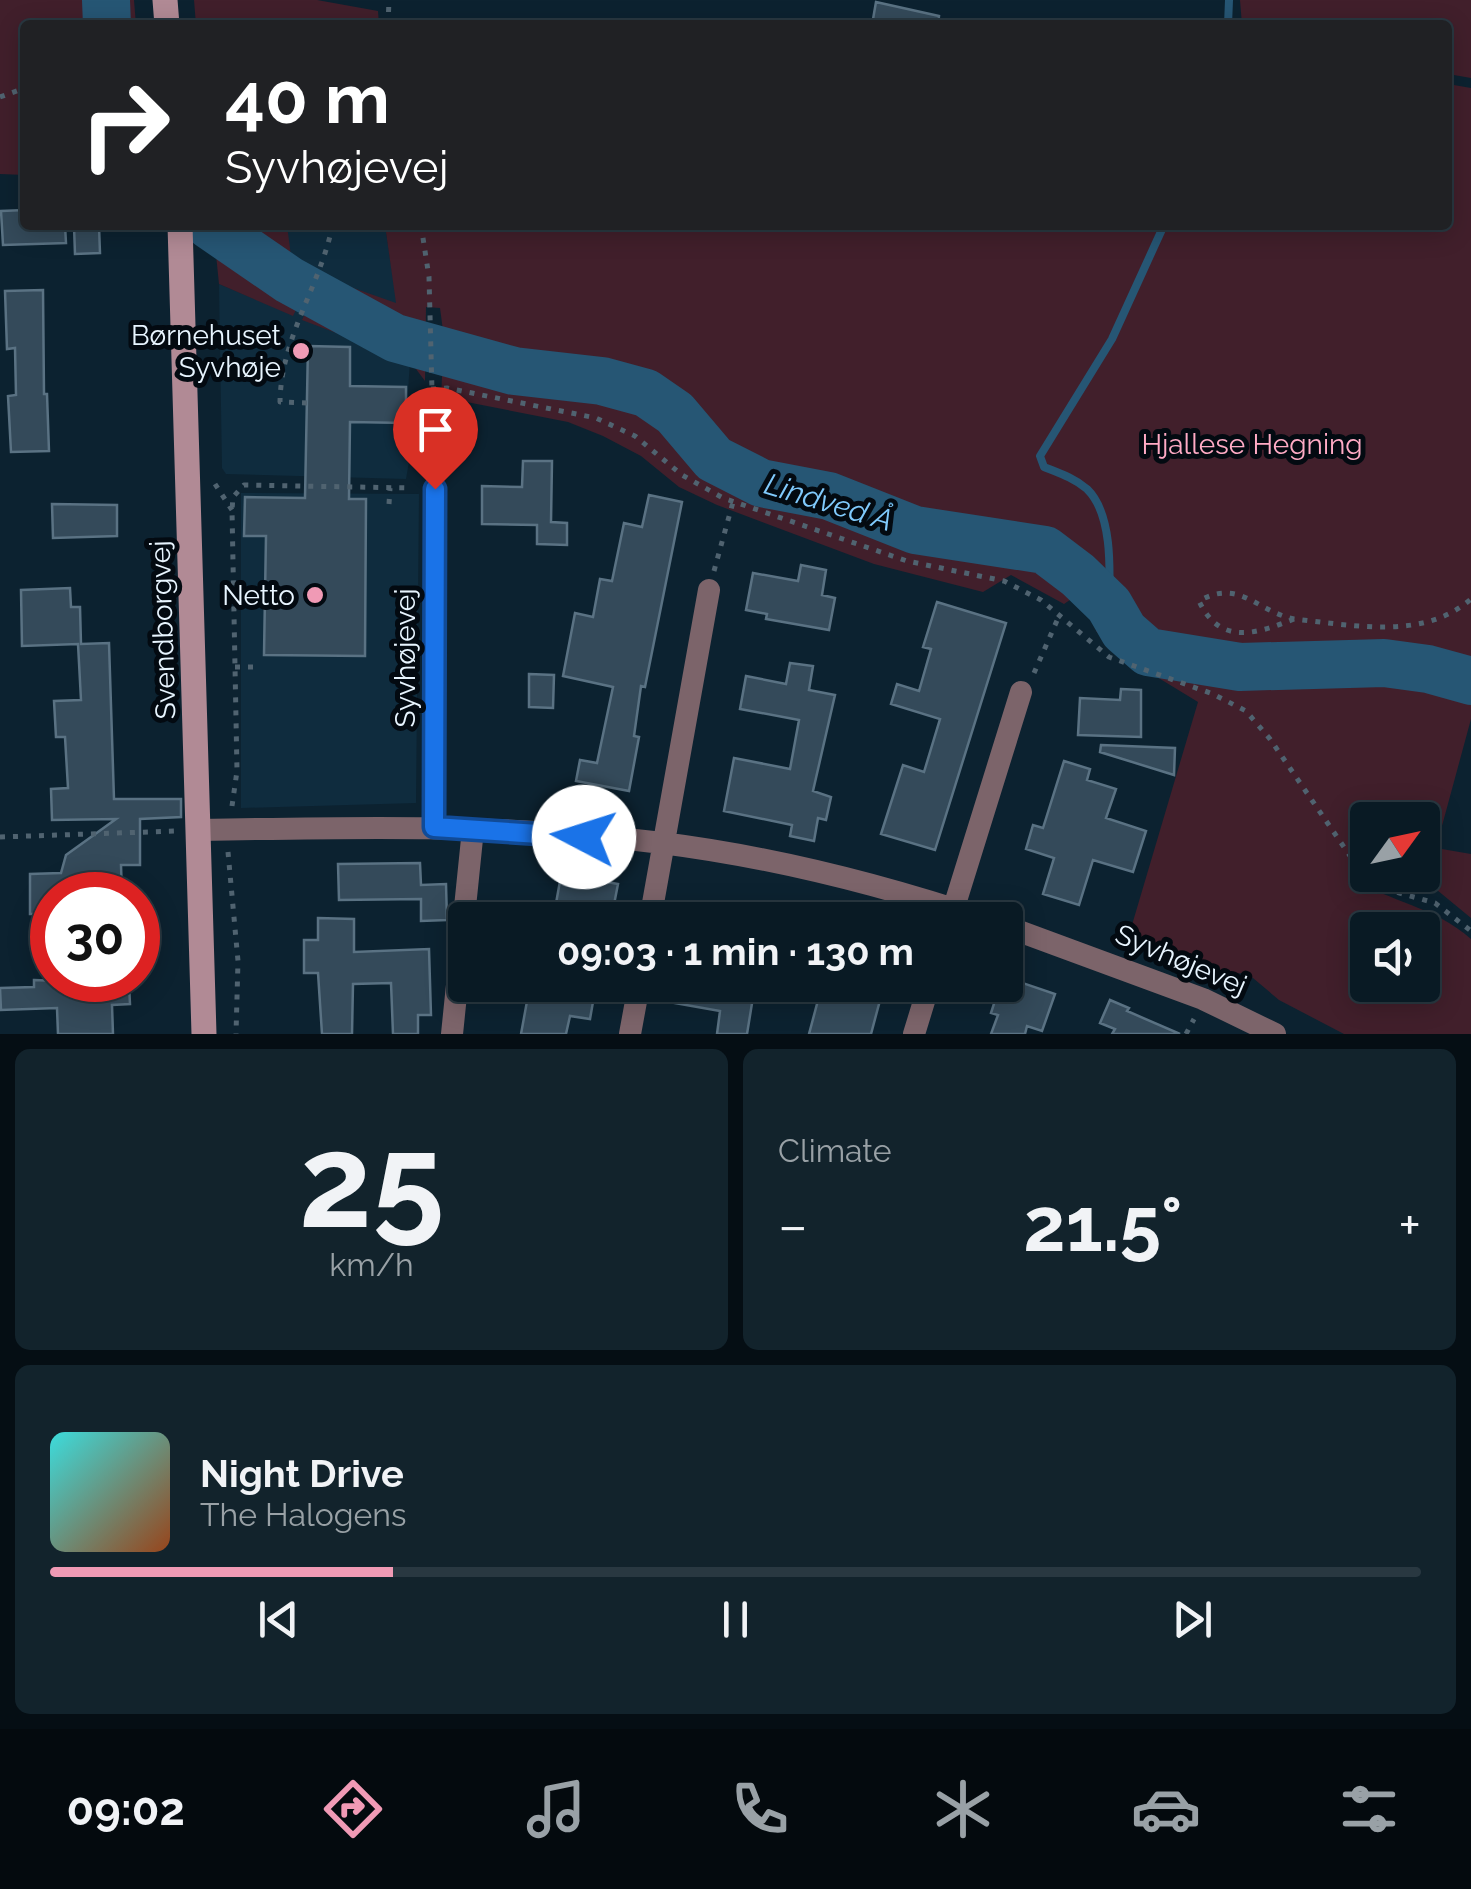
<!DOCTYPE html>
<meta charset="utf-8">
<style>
body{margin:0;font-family:Raleway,sans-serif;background:#12232c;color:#f1f3f6;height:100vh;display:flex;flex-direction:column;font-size:38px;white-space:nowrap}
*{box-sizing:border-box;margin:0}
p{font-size:32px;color:#99a1a6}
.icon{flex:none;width:55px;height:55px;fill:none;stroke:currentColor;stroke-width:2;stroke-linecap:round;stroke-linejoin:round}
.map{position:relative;height:1034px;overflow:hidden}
.drawer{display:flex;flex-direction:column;gap:15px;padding:15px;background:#050e14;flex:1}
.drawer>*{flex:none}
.banner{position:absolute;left:20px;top:20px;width:1432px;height:210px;border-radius:10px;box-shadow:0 5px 25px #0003,0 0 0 2px #293841;background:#202124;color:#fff;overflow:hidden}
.needle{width:65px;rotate:57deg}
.tools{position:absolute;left:1350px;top:802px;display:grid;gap:20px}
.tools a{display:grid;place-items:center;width:90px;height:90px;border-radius:10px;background:#091a24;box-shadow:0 5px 25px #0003,0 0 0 2px #293841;font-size:50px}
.speed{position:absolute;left:30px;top:872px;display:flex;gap:20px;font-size:50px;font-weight:700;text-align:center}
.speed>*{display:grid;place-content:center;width:130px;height:130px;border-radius:50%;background:#091a24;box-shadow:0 5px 25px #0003,0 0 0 2px #293841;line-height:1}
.speed .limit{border:15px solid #d22;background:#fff;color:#111}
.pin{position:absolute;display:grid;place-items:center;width:85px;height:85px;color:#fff;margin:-102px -42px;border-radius:50% 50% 50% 0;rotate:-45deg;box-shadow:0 0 10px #0007}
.pin .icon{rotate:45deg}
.me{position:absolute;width:110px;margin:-55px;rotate:275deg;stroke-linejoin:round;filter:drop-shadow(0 0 8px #0008)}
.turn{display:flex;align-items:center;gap:35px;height:210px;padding:0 40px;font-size:45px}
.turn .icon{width:130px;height:130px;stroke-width:2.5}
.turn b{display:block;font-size:70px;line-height:85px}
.big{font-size:75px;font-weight:700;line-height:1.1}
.drawer .card{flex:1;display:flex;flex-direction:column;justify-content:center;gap:15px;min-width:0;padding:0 35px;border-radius:15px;background:#12232c}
.drawer .dial{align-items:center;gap:0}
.dial b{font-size:130px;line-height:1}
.song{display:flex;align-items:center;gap:30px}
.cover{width:120px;height:120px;border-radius:15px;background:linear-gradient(135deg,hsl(180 70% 55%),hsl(20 70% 35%))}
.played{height:10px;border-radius:5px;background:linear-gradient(90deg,#f09ab5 25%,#293841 25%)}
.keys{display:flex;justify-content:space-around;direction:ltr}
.heat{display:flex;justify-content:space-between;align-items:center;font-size:55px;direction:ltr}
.drawer .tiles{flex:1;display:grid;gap:15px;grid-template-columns:1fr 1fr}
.card:last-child{grid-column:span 2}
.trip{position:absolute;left:448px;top:902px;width:575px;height:100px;border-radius:10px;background:#091a24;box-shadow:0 5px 25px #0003,0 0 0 2px #293841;font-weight:700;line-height:100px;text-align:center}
.dock{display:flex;height:160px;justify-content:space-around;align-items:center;background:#040a0e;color:#99a1a6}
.dock .icon{width:70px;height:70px}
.dock .on{color:#f09ab5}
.dock b{font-size:45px;color:#f1f3f6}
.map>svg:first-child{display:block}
</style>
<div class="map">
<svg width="1471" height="1034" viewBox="0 0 1471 1034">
<rect width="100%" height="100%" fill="#0c2230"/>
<!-- built -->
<path fill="#0f2c3e" d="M287 225H385L397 304 302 319 410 361 406 421 411 422V450L406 479 226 474 222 468 219 284 293 315Z
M241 493 419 494 416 803 241 808Z"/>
<!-- green -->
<path fill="#411f2b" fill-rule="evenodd" d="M0 0H134L136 25H25V175L0 174Z
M194 0H317L378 11 379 25H196Z
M1240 0H1471V78L1448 74V25H1242Z
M1448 84 1471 88V719L1436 848 1471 854V918L1437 890 1351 878C1391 902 1435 907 1471 939V1034H1344L1279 1000 1247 973 1208 975 1129 935 1198 702 1111 649 1096 631 1097 601 1083 591 1064 604 1011 575 983 592 874 564 717 505 679 487 641 456 603 436 568 422 441 397 444 338 440 308 426 307 425 381 410 361 302 320 322 277 396 303 385 225H1448ZM1368 820H1422V875H1368ZM1368 930H1422V985H1368Z
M213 225H287L291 256 314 273 293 316 219 284Z"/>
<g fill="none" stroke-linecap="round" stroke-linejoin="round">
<!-- stream -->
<path stroke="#265674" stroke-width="8" d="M1228 25 1229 0
M1109 605C1110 572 1113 514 1087 489 1074 478 1059 473 1044 467L1040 456 1112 339 1164 225"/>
<!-- river -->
<path stroke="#265674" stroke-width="48" d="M106 0 107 25
M209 225 289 280 395 338 514 371 602 381 646 393 675 413 714 459 761 483 829 496 915 530 1045 550 1078 575 1109 605 1124 631 1148 652 1240 667 1384 663 1428 669 1471 681"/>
</g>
<!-- building -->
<path fill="#344a5a" stroke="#5a7283" stroke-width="2.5" d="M876 2 939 16 938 25H872Z
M25 210V225H65L66 243 3 245 1 211Z
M74 226H99L100 253 75 254Z
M43 290 44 394H47L49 451 11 452 8 396 16 395 15 348 7 349 5 291Z
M308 346 350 347V386L406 387V423L350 422 349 499H366L365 656 264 655 266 536H244L245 497 305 498Z
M523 461H552L551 522 567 523V545L537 544V525L482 524V486L522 487Z
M649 495 682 502 645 687 641 686 634 736 639 737 629 791 576 781 580 760 597 763 613 687 563 676 575 613 593 617 600 579 612 581 624 523 642 527Z
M52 504 117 505V536L53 538Z
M801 565 826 570 822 595 835 598 829 630 766 619 767 614 746 610 753 573 798 581Z
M70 588 71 607H80L81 644 109 643 114 799H181V817L140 819V865H121L122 895H52V914H30V874L61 873 66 855 116 819 52 820 51 789 68 788 65 737H56L54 701 81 700 78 644 22 646 21 590Z
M937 602 1006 623 935 850 881 834 903 765 924 772 940 719 891 704 897 684 919 691 931 649 923 647Z
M790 663 813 666 809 690 835 695 813 791 831 797 826 820 818 818 814 841 790 836 792 825 724 811 734 758 790 769 799 720 740 709 746 676 786 684Z
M529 674 554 675 553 708 529 707Z
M1121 689 1141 690V737L1078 735 1080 698 1120 700Z
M1101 745 1175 748 1174 775 1100 752Z
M1064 761 1090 769 1087 780 1116 789 1106 818 1146 831 1133 872 1093 860 1079 905 1043 894 1054 858 1026 849 1033 825 1043 828Z
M420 863 421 885 446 884 447 920 421 921V899L339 900 338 864Z
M580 877 618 884 611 920H553L560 881 579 885Z
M318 918 354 919V952L429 949 431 1015H418V1034H393L391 983 353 984 352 1034H322L318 973H304V940H318Z
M1005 977 1055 994 1042 1031 1027 1026 1025 1034H991L998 1015 991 1013 1000 985H1005Z
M34 980 129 984 130 1004 112 1005 113 1034H58L57 1008 1 1010 0 988 34 987Z
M530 985H596L590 1019 570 1016 566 1034H521Z
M654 985H755L747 1034H717L720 1011 652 999Z
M845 985 883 989 871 1034H809L821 989 843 994Z
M1110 1000 1129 1008 1127 1011 1180 1034H1112L1115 1029 1100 1023Z"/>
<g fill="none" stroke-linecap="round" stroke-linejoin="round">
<!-- path -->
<path stroke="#506370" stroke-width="5" stroke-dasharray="5 8" stroke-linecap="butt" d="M388 25 389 0
M0 97 25 88
M421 225 429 277 434 466
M431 389 447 388 596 418 635 436 682 475 723 498 907 561 1004 581 1041 600 1109 657 1213 694 1246 711 1270 739 1359 869 1378 887 1435 903 1471 931
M307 403 280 402C281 339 317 291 331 232
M215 484 232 510
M389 504 390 488
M714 571 733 502
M1294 619C1256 634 1220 646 1199 601 1239 578 1256 611 1294 619 1353 625 1423 641 1471 599
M235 667H257
M1034 673 1059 616
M232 806 237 771 232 510 233 497 244 485 412 488
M0 837 177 831
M228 852 238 961 236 1034
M1186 1034 1194 1019"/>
<!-- minor -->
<path stroke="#7c646a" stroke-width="22" d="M434 827 435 489
M199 830C353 827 509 824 662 843 772 857 883 885 987 920
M650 920 709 590
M950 920 1021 692
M1005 926 1203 999 1275 1034
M452 1034 473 829
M630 1034 639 985
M914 1034 929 985"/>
<!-- secondary -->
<path stroke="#b18a95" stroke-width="25" d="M165 0 167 25
M180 225 204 1034"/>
</g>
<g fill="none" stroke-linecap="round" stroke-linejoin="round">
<defs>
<path id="route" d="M435 489 434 827 584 837"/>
</defs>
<!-- route casing -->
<use href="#route" stroke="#114b97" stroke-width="25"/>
<!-- route -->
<use href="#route" stroke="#1a73e8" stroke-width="18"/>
</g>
<!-- markers -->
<g fill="#f09ab5" stroke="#030a11" stroke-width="4">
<circle cx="301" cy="351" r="10"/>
<circle cx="315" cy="595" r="10"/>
</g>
<g text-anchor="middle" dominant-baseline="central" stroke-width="10" stroke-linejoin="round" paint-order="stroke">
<!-- poi labels -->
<g font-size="28" fill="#e8f5ff" stroke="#030a11" text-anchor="end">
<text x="281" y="335">Børnehuset<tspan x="281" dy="32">Syvhøje</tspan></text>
<text x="295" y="595">Netto</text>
</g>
<!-- park labels -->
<g font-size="28" fill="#ffabc5" stroke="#030a11">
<text x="1252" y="444">Hjallese Hegning</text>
</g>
<!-- street labels -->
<g font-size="28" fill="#e8f5ff" stroke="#030a11">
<text transform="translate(163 630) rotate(-92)">Svendborgvej</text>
<text transform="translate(405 658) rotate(-90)">Syvhøjevej</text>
<text transform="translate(1181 960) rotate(23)">Syvhøjevej</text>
</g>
<!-- water labels -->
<g font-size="30" font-style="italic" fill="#80cafc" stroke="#030a11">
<text transform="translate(829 502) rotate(17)">Lindved Å</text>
</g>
</g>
</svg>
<div class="tools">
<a><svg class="needle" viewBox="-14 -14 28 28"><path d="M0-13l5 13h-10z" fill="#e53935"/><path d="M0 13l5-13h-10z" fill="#99a1a6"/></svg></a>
<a><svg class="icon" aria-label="sound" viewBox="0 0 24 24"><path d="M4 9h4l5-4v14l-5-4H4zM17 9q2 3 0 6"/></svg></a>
</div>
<div class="speed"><div class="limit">30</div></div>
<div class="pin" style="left:435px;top:489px;background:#d93025"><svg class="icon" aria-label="arrive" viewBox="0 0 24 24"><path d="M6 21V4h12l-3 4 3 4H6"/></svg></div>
<svg class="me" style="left:584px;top:837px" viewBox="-20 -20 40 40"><circle r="19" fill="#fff"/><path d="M0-13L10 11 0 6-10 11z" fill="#1a73e8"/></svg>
<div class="trip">09:03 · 1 min · 130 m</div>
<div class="banner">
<div class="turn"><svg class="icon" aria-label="right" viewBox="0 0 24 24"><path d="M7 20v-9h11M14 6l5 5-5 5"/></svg><div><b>40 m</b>Syvhøjevej</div></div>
</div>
</div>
<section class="drawer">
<div class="tiles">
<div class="card dial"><b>25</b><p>km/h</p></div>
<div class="card"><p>Climate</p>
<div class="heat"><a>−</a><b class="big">21.5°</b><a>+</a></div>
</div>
<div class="card">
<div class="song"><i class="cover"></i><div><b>Night Drive</b><p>The Halogens</p></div></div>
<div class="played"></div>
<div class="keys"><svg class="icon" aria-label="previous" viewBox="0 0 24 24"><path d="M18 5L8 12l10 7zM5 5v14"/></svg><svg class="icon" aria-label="pause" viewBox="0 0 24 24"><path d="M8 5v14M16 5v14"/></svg><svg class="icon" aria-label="next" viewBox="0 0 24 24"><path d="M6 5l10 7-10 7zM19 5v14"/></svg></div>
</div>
</div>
</section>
<nav class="dock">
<b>09:02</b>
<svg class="icon on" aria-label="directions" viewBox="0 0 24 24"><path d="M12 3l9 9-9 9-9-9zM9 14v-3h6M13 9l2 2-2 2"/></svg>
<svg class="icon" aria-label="music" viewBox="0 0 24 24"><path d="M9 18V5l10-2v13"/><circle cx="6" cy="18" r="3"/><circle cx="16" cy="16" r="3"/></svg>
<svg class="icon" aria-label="phone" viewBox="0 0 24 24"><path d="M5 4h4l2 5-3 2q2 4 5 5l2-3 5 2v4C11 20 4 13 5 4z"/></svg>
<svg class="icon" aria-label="climate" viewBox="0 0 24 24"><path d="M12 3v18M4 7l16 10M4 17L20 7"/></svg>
<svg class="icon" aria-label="car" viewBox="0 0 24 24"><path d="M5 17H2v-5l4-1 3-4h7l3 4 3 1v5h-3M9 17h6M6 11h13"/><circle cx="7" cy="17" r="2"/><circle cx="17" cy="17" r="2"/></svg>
<svg class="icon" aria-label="filters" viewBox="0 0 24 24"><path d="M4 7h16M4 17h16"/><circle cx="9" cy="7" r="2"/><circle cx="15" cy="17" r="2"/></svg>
</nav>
